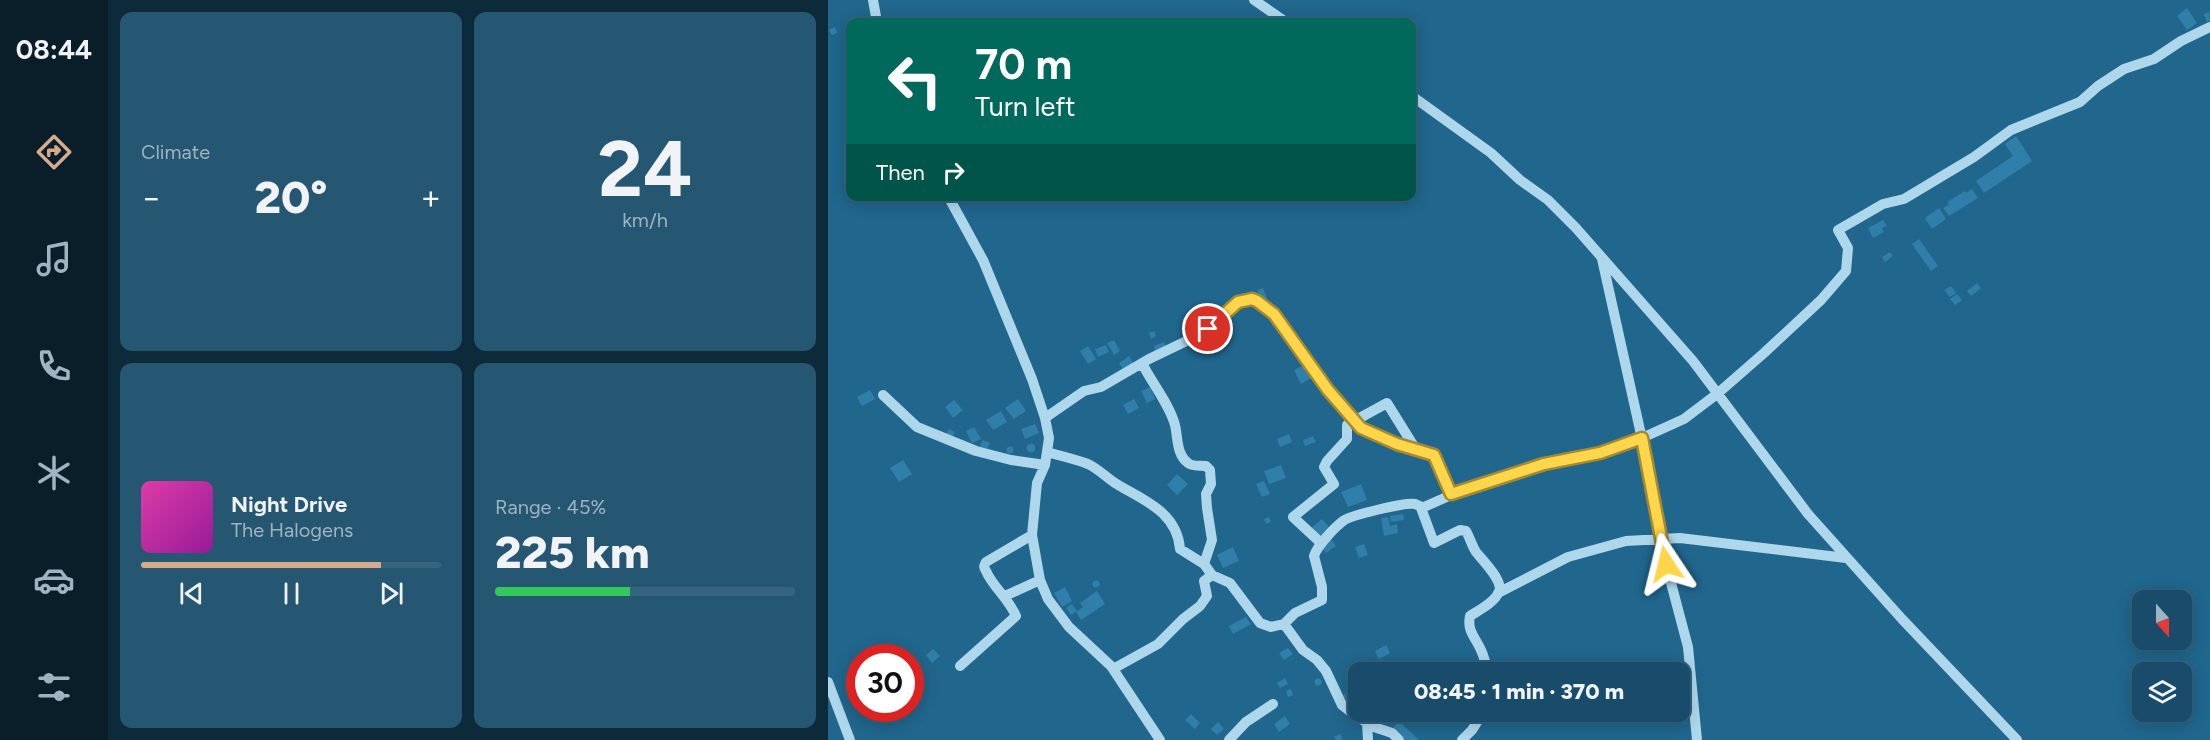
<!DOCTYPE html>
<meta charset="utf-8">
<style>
body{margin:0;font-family:Figtree,sans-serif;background:#255672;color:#f1f3f6;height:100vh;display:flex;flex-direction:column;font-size:22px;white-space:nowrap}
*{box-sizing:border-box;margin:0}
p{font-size:20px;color:#9fb4c1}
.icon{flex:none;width:33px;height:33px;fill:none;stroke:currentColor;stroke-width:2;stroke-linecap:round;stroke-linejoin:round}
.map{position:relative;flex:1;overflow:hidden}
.details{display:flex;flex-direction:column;gap:12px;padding:12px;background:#0d2a3a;width:720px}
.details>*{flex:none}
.top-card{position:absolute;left:18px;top:18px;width:570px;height:183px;border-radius:12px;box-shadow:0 3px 15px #0003,0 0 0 2px #36637e;background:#00695c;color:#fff;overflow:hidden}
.needle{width:39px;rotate:159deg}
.fabs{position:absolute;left:1304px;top:590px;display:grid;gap:12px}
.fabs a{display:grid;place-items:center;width:60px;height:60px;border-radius:12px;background:#184c6a;box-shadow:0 3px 15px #0003,0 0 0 2px #36637e;font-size:30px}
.speed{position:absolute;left:18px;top:644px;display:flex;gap:12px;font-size:30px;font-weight:700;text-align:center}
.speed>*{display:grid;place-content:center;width:78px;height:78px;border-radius:50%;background:#184c6a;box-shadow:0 3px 15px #0003,0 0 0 2px #36637e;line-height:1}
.speed .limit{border:9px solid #d22;background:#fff;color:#111}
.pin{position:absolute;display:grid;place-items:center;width:51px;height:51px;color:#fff;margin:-26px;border:3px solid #fff;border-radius:50%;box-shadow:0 2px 6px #0007}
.me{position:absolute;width:66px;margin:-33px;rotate:350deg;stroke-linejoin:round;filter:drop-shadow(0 0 4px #0008)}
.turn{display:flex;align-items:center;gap:21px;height:126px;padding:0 30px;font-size:27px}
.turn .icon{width:78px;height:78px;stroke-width:2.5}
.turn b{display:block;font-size:42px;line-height:51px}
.then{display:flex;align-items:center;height:57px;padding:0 30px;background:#0003;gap:12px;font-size:22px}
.big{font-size:45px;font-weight:800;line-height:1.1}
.details .card{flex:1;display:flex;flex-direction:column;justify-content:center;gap:9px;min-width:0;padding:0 21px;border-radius:12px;background:#255672}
.details .dial{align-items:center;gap:0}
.dial b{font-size:78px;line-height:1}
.song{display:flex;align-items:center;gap:18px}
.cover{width:72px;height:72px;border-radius:9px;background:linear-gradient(135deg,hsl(320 70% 55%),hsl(300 70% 35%))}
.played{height:6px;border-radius:3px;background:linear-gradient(90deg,#d6ab8b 80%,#36637e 80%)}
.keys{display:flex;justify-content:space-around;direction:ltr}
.heat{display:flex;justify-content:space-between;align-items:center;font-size:33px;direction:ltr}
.charge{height:9px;border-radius:4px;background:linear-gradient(90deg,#34c759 45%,#36637e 0)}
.details .tiles{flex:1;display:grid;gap:12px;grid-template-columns:repeat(2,1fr)}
.trip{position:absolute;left:520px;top:662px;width:342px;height:60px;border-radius:12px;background:#184c6a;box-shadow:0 3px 15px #0003,0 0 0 2px #36637e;font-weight:800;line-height:60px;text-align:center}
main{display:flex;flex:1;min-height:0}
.dock{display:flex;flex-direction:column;width:108px;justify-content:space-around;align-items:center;background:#0a1e2a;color:#9fb4c1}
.dock .icon{width:42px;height:42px}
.dock .current{color:#d6ab8b}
.dock b{font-size:27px;color:#f1f3f6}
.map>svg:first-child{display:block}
</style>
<main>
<nav class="dock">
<b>08:44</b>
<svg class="icon current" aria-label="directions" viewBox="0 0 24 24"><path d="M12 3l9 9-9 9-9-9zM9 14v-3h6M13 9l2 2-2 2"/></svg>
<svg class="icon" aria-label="music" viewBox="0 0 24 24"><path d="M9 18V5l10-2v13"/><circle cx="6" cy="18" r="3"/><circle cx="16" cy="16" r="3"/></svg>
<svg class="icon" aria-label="phone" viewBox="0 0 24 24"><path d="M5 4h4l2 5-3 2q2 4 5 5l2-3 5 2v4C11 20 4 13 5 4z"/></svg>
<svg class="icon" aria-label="climate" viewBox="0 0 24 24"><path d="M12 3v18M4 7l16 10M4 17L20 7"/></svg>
<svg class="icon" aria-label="car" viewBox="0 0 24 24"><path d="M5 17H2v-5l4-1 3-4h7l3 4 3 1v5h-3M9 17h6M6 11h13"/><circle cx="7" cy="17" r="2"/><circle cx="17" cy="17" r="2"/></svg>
<svg class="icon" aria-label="filters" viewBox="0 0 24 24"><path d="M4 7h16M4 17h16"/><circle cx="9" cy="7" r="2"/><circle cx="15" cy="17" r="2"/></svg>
</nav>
<section class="details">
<div class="tiles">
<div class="card"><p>Climate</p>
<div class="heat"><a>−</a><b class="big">20°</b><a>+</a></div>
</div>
<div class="card dial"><b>24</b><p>km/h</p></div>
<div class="card">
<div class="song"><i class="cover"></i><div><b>Night Drive</b><p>The Halogens</p></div></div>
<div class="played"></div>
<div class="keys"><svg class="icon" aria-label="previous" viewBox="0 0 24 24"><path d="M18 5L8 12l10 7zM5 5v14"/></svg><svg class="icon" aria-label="pause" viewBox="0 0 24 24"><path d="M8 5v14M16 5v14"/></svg><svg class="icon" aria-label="next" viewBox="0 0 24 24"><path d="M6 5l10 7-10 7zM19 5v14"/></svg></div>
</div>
<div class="card"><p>Range · 45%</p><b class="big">225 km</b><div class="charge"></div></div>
</div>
</section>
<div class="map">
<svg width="1382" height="740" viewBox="0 0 1382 740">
<rect width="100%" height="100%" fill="#20668d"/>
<!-- building -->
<path fill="#307fab" d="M1359 8 1369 23 1359 30 1349 16Z
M1381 12 1382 21 1379 22 1376 14Z
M7 27 9 33 4 35 1 30Z
M1188 136 1204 161 1156 193 1148 181 1185 156 1177 144Z
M1144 189 1150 198 1121 216 1115 208 1121 204 1119 202 1137 191 1138 193Z
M1111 208 1118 219 1104 229 1097 218Z
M1055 220 1059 226 1054 228 1056 232 1045 238 1040 228Z
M1091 239 1110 266 1103 271 1084 244Z
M1062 252 1065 256 1057 262 1054 257Z
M1149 283 1153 288 1143 296 1139 291Z
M1123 286 1128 293 1122 297 1116 290Z
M435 288 439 298 433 300 429 290Z
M1129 294 1134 300 1127 305 1122 299Z
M326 331 328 336 323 339 321 333Z
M286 340 292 351 286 355 279 343Z
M336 342 338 347 327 351 326 346Z
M278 345 281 352 270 357 267 349Z
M260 346 268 359 260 364 252 351Z
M301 356 305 363 295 370 291 363Z
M478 364 485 377 473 384 466 370Z
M322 387 327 399 319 403 313 391Z
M42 390 47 399 34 406 29 397Z
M190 399 198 411 186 419 177 408Z
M306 399 311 408 300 414 295 405Z
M126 400 135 410 125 418 117 407Z
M173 411 179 422 165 430 158 420Z
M207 424 211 433 197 439 193 429Z
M146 427 153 439 144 443 138 431Z
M121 429 127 432 124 438 118 434Z
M461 434 464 442 452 447 449 439Z
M485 436 488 442 477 446 475 440Z
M155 440 162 443 158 451 151 447Z
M198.5 448a4.5 4.5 0 1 1 9 0a4.5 4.5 0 1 1-9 0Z
M178.5 450a3.5 3.5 0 1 1 7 0a3.5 3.5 0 1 1-7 0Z
M75 460 84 474 71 482 62 468Z
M453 465 458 478 441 484 436 471Z
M349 474 360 484 349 495 339 485Z
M436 481 442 494 434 497 428 484Z
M533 484 539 500 520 507 513 492Z
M575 514 576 520 563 522 562 516Z
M441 517 443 522 438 524 436 519Z
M560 517 562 526 569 524 570 533 556 536 553 518Z
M494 519 501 527 504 524 491 538 483 528Z
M503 539 508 546 498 553 493 547Z
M536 544 540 555 531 558 527 547Z
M405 547 411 561 395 568 389 555Z
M264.5 584a3.5 3.5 0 1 1 7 0a3.5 3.5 0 1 1-7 0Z
M237 587 244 601 234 607 226 593Z
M269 591 277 604 253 620 248 612 255 607 252 603Z
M244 604 249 611 243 615 238 608Z
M418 617 423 624 405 634 401 626Z
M558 645 562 653 551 659 547 651Z
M460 648 465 654 456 660 451 653Z
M105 649 112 656 104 663 98 655Z
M457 678 460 684 452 688 449 683Z
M486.5 682a3.5 3.5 0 1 1 7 0a3.5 3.5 0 1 1-7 0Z
M463 689 465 695 460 697 458 691Z
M522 691 527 697 520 702 515 695Z
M363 714 372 723 367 729 357 720Z
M457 716 462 724 451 732 446 724Z
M571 721 591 740H578L565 728Z
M390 722 396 729 389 735 383 729Z
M512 734 515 740H508L506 737Z"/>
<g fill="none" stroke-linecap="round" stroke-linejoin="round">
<!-- minor -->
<path stroke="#aed7ec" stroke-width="10" d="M45 0 49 22
M426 0 458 22
M584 96 663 153 692 180 720 200 748 228 865 361 980 514 1074 619 1189 740
M120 196 155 260 204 379 217 418 221 438 217 465 209 483 204 535 212 580 220 599 241 627 283 666 332 740
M774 259 818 457 838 564 860 647 869 740
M314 363C323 382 341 403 347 425 350 437 348 454 360 463 364 467 372 465 378 466L382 470 383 484 378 494 379 508 384 540 376 564
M55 395 89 427 148 451 183 460 217 465
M217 418 256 391 273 387 321 359 371 335 410 301 424 299 446 314 500 390 533 428 569 444 606 455 623 494
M219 452C233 456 247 459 260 464 269 468 278 477 287 483 314 500 349 511 352 549L376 564 384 575 402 583 432 623 443 627 456 624 467 613 494 600V587L486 556C489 546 506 528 515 521 523 515 578 502 587 504 590 505 593 507 596 507L641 487 673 479 716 464 773 453 794 447 856 419 889 394 936 353 993 300 1018 271 1020 248 1010 230 1055 204 1076 199 1146 157 1183 130 1252 102 1270 86 1296 69 1326 59 1353 41 1382 27
M593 508 606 543 632 530 638 531C642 538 644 546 648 552 655 561 676 581 671 592 666 603 651 610 642 616 639 630 646 636 652 648 656 656 658 664 659 672
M493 543 465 517 506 484 496 467 499 461 519 439V425L559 403 587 448
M670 593 740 557 798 541 852 538 1018 558
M177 596 212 580
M456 624 475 650 489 660 498 671 514 705 528 716 546 727 564 733 571 740
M132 666 188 616C180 598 165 587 158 571 155 566 156 566 158 562L204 535
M285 669 330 644 355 619 372 606 379 596 376 581 384 575
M0 682 22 740
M539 722 540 740
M401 740 418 722 445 704
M634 740 644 730 656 711"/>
</g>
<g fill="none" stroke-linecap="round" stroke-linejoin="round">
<defs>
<path id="route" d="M380 329 410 302 424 299 429 301 446 314 500 390 533 428 569 444 606 455 623 494 716 464 772 453 814 438 838 564"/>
</defs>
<!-- route casing -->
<use href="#route" stroke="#a68a30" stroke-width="15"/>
<!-- route -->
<use href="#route" stroke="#ffd54a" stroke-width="10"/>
</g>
</svg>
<div class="fabs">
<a><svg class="needle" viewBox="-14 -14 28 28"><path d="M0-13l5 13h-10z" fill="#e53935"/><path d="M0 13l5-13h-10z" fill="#9fb4c1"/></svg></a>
<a><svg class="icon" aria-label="layers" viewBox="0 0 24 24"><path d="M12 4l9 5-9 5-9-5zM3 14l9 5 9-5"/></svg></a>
</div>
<div class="speed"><div class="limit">30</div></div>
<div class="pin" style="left:380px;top:329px;background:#d93025"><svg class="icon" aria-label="arrive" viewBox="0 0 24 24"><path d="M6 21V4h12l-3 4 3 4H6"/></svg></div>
<svg class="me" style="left:838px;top:564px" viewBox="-20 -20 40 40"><path d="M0-17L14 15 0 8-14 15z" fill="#ffd54a" stroke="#fff" stroke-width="4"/></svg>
<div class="trip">08:45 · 1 min · 370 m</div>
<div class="top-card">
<div class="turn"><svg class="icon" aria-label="left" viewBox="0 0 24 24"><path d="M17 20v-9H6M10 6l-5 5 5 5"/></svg><div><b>70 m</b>Turn left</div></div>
<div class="then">Then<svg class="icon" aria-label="right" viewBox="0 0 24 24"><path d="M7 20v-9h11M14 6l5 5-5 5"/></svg></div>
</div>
</div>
</main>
